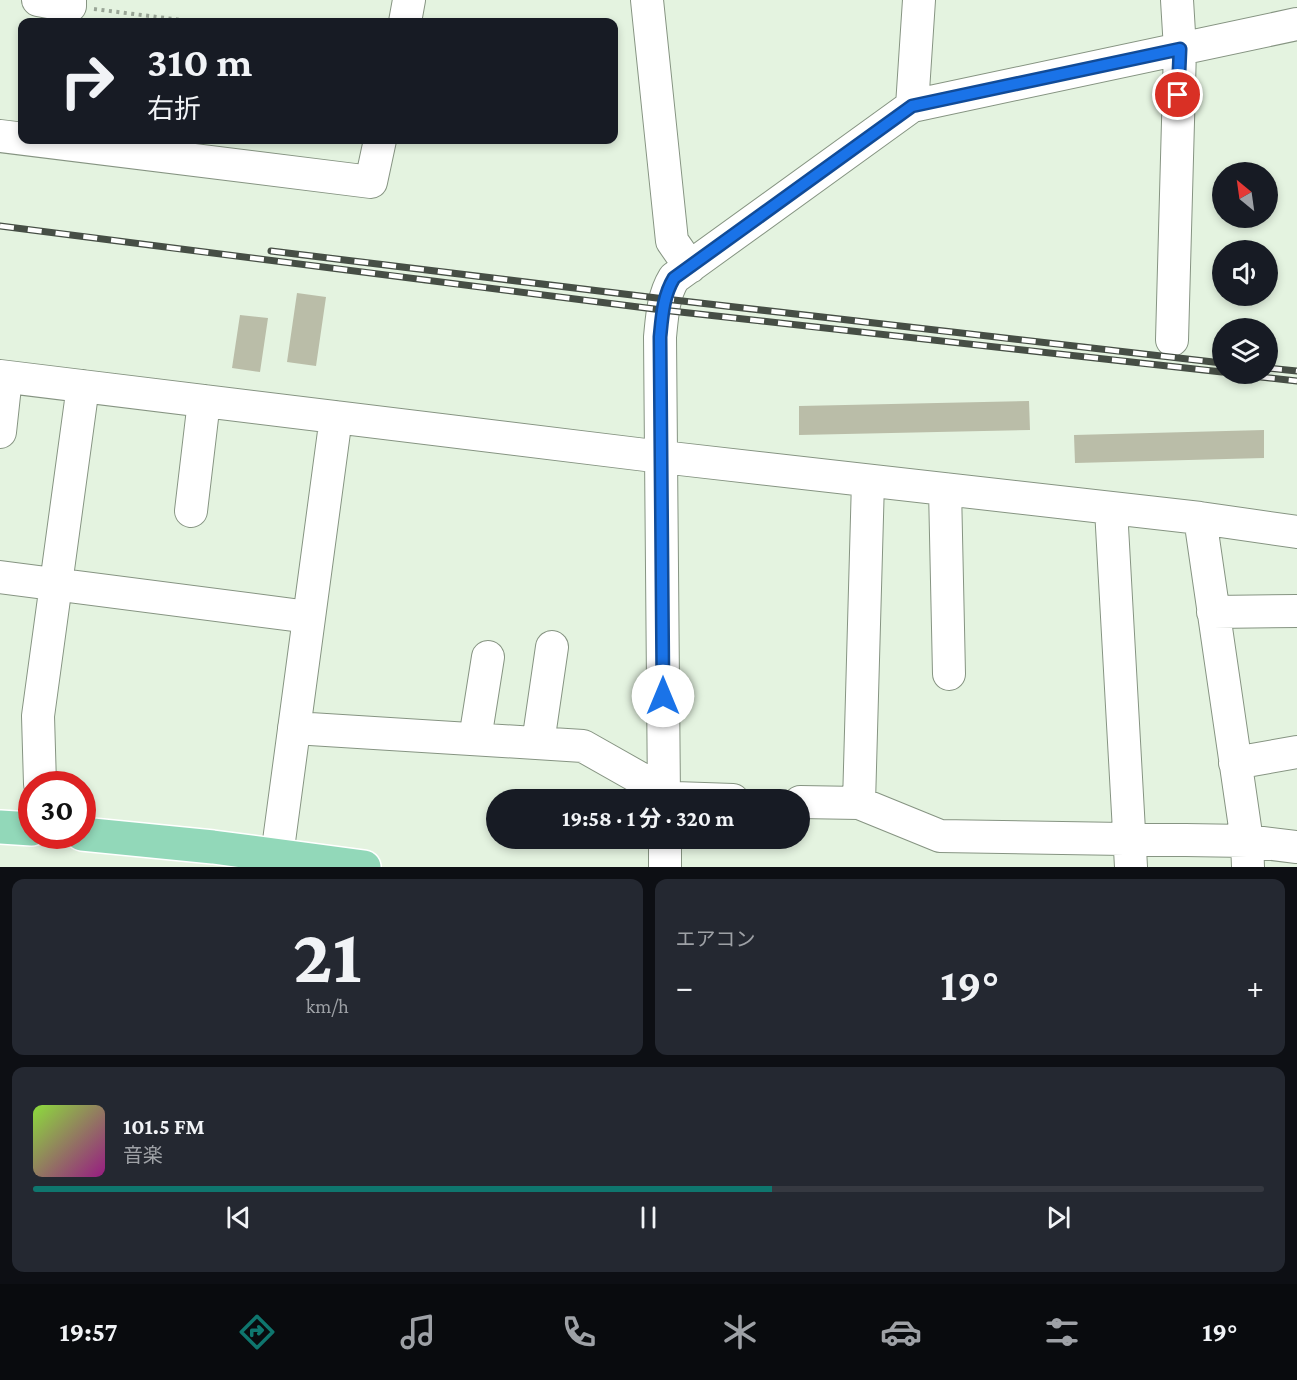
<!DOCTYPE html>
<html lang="ja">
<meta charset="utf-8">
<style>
body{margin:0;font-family:"Crimson Pro","Noto Sans JP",serif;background:#242831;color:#f1f3f6;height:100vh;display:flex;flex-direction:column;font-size:22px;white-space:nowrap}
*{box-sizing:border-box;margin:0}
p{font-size:20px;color:#9ea1a6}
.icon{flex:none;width:33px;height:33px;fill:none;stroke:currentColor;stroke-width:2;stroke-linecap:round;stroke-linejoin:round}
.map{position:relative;height:867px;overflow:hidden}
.side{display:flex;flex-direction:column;gap:12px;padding:12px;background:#0d0f14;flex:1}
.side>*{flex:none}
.banner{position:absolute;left:18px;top:18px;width:600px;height:126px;border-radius:12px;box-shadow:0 3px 9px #0003;background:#171b24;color:#f1f3f6;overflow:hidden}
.needle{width:39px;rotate:331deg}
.buttons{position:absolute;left:1212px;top:162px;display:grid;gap:12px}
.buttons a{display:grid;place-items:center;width:66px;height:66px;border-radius:50%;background:#171b24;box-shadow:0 3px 9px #0003;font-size:30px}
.speed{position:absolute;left:18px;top:771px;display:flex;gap:12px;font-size:30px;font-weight:700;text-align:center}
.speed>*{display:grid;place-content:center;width:78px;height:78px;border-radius:50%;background:#171b24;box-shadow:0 3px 9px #0003;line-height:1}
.speed .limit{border:9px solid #d22;background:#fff;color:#111}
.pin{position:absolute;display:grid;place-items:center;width:51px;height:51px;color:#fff;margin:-26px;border:3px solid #fff;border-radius:50%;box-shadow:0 2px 6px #0007}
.me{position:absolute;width:66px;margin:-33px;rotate:0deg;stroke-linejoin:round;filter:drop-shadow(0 0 4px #0008)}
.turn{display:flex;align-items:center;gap:21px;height:126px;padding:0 30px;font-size:27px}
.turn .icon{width:78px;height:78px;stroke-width:2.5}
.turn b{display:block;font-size:42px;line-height:51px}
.big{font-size:45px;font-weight:700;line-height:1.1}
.side .widget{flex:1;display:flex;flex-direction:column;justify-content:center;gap:9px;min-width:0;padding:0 21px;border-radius:12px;background:#242831}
.side .dial{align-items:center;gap:0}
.dial b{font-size:78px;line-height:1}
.song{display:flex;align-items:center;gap:18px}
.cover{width:72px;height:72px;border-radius:9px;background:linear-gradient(135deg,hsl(90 70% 55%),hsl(310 70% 35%))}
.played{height:6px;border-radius:3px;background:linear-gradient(90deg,#0f766e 60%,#363941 60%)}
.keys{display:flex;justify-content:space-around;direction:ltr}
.heat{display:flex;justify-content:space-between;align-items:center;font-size:33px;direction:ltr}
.side .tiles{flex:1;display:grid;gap:12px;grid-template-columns:1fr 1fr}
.widget:last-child{grid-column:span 2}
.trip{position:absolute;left:486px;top:789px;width:324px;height:60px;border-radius:30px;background:#171b24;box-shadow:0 3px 9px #0003;font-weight:700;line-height:60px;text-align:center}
.tabs{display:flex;height:96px;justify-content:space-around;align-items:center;background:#090b0e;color:#9ea1a6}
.tabs .icon{width:42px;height:42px}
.tabs .selected{color:#0f766e}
.tabs b{font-size:27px;color:#f1f3f6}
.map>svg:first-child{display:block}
</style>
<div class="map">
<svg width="1297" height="867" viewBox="0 0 1297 867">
<rect width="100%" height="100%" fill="#e4f3e0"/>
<!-- building -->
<path fill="#babda8" d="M297 293 326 297 316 366 287 362Z
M240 315 268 318 260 372 232 368Z
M1029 401 1030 430 799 435V406Z
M1264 430V458L1075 463 1074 435Z"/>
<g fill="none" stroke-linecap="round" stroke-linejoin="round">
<defs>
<path id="minor" d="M38 0 70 6V0
M647 0 672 241 690 267
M405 22 409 0
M912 106 919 0
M0 136 371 182 380 140
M1172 340 1180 49 1177 0
M0 376 662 457 1200 518 1297 532
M0 432 6 377
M945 489 949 674
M1111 509 1131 867
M191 511 204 401
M1200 518 1247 841 1248 867
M0 577 309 617
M1213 612 1297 611
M294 728 583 746 675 798 733 800
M475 739 488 657
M538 743 552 647
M1235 763 1297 752
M40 784 38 716 83 386
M664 800 660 337C662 317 663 296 674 278L912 106 1297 24
M800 802 859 803 940 836 1247 841 1297 847
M859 803 868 481
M665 838V867
M277 856 336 417"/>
<path id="major" d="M0 827 32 829
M82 834 213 847 364 867"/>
</defs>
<!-- minor casing -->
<use href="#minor" stroke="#869482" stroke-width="34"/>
<!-- major casing -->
<use href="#major" stroke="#fff" stroke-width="36"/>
<!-- path -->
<path stroke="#99a596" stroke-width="4" stroke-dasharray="3 4.5" stroke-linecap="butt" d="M94 9 197 22"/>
<!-- minor -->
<use href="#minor" stroke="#fff" stroke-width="32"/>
<!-- major -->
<use href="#major" stroke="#92d8b9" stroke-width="33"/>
<defs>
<path id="rail" d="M0 226 662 310 1222 372
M271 251 665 299 1222 363
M1268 368 1297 371
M1233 374 1297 381"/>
</defs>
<!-- rail casing -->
<use href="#rail" stroke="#464e45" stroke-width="7"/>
<!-- rail -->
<use href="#rail" stroke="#fff" stroke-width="4.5" stroke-dasharray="14" stroke-linecap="butt"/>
</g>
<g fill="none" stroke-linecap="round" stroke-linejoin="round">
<defs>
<path id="route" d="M663 696 660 337C662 317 663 296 674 278L912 106 1180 49 1178 95"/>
</defs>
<!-- route casing -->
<use href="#route" stroke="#114b97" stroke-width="15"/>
<!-- route -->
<use href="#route" stroke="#1a73e8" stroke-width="10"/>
</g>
</svg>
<div class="buttons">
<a><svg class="needle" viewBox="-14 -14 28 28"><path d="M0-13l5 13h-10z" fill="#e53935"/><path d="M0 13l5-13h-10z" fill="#9ea1a6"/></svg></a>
<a><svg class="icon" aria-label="sound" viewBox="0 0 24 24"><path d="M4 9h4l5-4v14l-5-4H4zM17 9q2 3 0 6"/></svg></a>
<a><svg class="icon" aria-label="layers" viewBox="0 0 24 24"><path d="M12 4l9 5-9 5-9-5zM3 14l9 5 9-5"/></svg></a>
</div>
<div class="speed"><div class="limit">30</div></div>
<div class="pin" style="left:1178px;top:95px;background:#d93025"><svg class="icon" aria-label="arrive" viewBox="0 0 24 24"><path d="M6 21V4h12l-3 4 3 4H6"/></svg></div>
<svg class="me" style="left:663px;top:696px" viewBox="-20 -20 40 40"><circle r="19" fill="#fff"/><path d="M0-13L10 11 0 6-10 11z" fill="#1a73e8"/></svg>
<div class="trip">19:58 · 1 分 · 320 m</div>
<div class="banner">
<div class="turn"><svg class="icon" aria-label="right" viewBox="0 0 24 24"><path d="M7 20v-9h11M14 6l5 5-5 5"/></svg><div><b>310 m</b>右折</div></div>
</div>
</div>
<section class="side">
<div class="tiles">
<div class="widget dial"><b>21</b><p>km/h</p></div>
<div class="widget"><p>エアコン</p>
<div class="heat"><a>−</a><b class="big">19°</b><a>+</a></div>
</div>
<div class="widget">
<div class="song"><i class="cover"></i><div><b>101.5 FM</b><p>音楽</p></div></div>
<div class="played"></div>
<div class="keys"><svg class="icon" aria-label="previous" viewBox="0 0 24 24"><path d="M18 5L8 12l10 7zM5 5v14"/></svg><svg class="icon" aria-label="pause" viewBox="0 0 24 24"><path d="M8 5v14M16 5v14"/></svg><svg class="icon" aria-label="next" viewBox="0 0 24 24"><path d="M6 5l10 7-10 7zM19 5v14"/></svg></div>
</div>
</div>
</section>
<nav class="tabs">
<b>19:57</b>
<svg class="icon selected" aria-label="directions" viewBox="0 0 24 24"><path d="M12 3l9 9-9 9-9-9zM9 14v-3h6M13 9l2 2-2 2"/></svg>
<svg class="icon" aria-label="music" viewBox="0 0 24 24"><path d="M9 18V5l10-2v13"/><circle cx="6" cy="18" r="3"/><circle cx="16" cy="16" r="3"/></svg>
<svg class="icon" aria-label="phone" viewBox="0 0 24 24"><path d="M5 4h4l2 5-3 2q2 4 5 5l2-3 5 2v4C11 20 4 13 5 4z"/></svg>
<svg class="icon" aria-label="climate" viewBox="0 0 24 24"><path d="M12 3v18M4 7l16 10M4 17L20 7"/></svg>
<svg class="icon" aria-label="car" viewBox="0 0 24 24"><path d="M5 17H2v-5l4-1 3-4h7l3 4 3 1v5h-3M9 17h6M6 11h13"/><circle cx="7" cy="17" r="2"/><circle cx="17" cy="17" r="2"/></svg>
<svg class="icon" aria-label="filters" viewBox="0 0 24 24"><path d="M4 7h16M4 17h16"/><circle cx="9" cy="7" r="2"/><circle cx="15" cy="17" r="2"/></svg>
<b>19°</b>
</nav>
